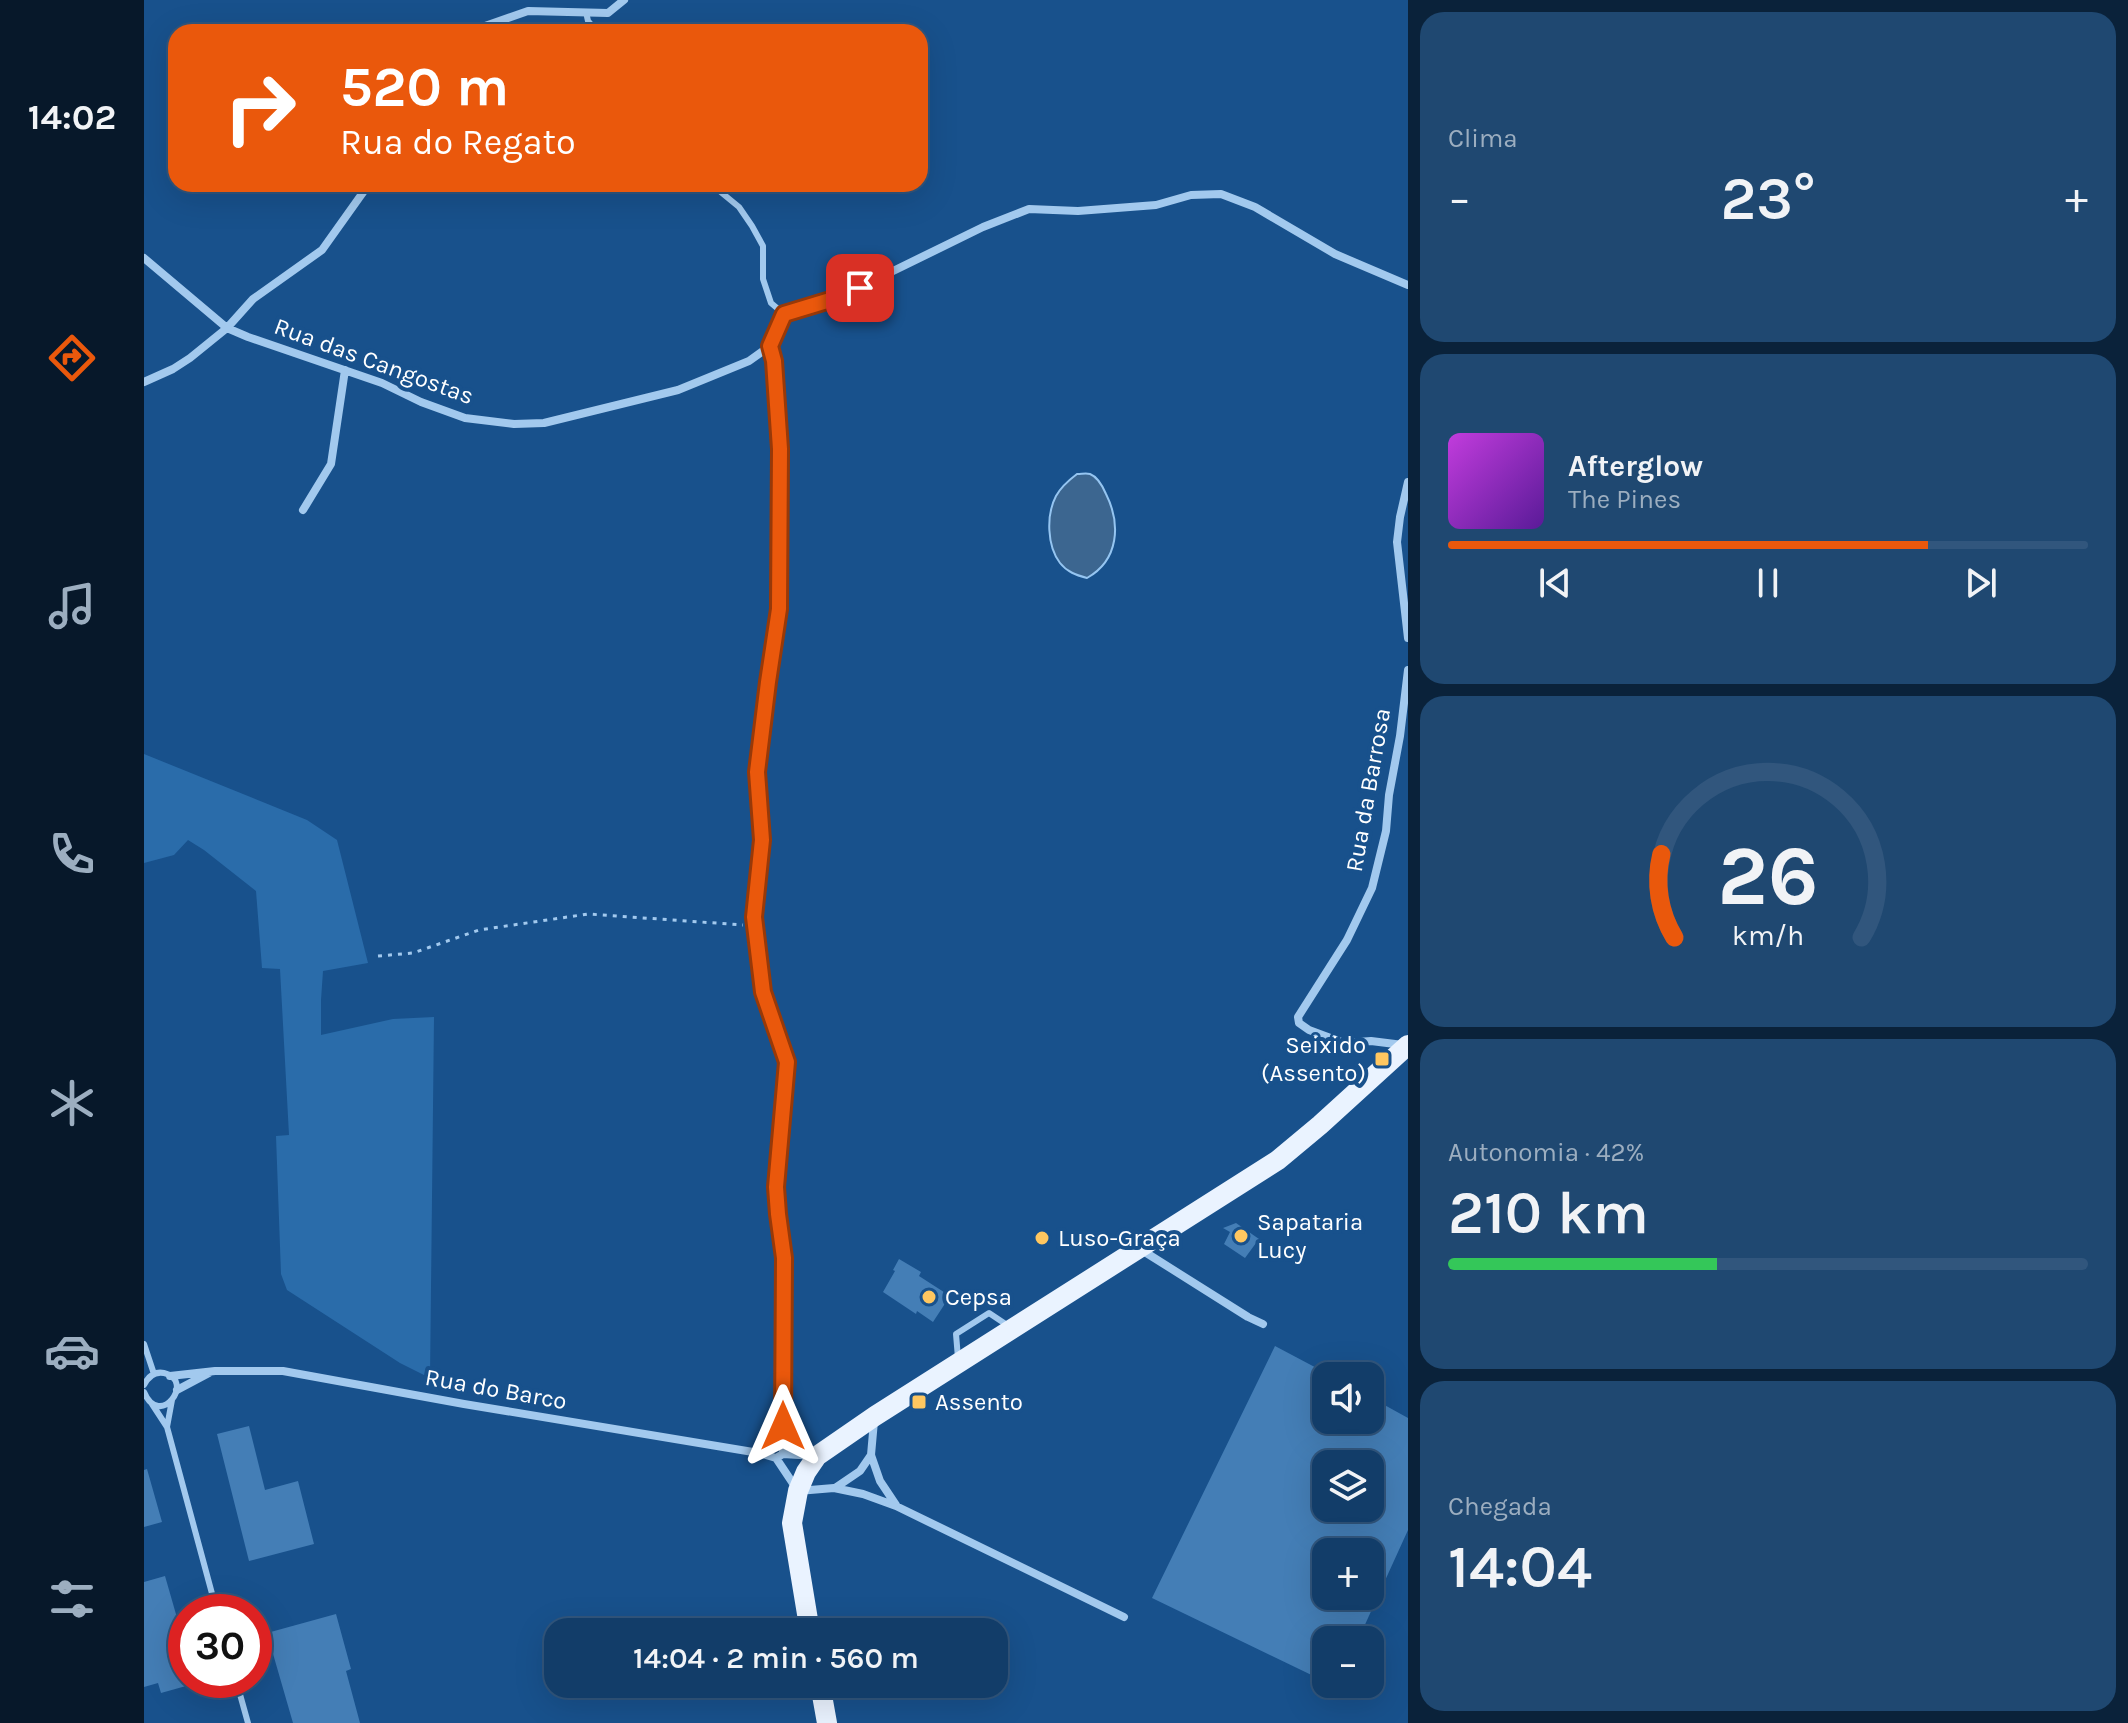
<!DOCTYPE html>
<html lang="pt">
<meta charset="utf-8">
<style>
body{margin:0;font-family:Karla,sans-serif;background:#1f4871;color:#f1f3f6;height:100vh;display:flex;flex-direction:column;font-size:30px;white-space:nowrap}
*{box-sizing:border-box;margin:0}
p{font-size:26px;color:#9caec0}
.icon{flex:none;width:44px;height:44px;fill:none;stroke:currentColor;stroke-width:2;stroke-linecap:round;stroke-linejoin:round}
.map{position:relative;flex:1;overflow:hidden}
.drawer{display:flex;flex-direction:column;gap:12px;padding:12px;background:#0a223a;width:720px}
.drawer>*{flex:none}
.banner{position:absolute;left:24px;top:24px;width:760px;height:168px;border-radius:24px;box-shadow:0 8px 32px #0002,0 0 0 2px #31567d;background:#ea580c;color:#fff;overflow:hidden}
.tools{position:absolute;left:1168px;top:1362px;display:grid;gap:16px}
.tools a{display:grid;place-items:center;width:72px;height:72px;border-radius:16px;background:#123d69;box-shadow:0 8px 32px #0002,0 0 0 2px #31567d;font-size:40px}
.speed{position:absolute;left:24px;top:1594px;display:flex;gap:16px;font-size:40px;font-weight:700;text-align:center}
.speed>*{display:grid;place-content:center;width:104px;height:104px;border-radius:50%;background:#123d69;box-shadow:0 8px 32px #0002,0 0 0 2px #31567d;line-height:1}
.speed .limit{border:12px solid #d22;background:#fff;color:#111}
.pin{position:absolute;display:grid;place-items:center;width:68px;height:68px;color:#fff;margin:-34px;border-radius:16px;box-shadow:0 4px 12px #0006}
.me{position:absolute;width:88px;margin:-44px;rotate:0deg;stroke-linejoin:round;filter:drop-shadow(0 0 6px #0008)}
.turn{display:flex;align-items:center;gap:28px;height:168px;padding:0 40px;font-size:36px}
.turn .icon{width:104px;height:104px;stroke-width:2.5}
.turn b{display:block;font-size:56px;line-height:68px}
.big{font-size:60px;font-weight:600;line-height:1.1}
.drawer .tile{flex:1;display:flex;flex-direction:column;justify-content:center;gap:12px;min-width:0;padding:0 28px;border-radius:24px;background:#1f4871}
.drawer .dial{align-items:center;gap:0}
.dial svg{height:208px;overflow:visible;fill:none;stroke:#31567d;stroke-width:7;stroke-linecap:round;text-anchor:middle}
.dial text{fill:#f1f3f6;stroke:none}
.song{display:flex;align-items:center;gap:24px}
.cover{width:96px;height:96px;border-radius:12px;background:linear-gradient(135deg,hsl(290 70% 55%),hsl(270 70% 35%))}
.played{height:8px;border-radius:4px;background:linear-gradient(90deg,#ea580c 75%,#31567d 75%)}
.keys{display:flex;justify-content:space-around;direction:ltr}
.heat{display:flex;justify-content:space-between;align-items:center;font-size:44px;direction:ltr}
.charge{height:12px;border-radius:6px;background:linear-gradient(90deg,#34c759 42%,#31567d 0)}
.trip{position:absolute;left:400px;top:1618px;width:464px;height:80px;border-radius:24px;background:#123d69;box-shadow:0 8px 32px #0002,0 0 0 2px #31567d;font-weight:600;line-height:80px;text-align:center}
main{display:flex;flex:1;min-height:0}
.menu{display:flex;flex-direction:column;width:144px;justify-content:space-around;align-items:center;background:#07182a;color:#9caec0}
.menu .icon{width:56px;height:56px}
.menu .current{color:#ea580c}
.menu b{font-size:36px;color:#f1f3f6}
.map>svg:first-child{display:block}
</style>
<main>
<nav class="menu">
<b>14:02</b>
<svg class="icon current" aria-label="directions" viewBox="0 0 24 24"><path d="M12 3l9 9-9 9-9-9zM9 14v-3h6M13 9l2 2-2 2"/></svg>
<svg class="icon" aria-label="music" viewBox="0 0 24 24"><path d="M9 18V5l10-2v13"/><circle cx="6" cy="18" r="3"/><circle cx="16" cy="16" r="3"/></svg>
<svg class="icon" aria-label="phone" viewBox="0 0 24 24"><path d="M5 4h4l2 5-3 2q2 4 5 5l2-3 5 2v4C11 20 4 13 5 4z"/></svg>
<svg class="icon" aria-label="climate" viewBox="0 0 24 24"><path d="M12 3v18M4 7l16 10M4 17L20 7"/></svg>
<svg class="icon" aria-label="car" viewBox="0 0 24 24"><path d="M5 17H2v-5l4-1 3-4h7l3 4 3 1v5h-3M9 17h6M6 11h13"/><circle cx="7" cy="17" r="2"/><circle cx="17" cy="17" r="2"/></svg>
<svg class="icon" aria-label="filters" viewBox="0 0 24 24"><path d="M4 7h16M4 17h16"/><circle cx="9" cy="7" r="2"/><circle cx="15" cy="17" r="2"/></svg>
</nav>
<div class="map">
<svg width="1264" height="1723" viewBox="0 0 1264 1723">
<rect width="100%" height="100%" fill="#18518c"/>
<!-- green -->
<path fill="#2a6caa" d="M0 754 163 820 193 840 224 963 179 971 177 1000V1035L249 1019 290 1017 286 1378 256 1363 143 1290 137 1274 132 1136 145 1135 136 969 118 968 112 891 60 850 44 840 30 855 0 863Z"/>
<!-- water -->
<path fill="#3c6690" stroke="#95c5f1" stroke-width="2" d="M933 474C938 474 942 473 946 474 954 477 959 487 962 494 977 524 975 560 943 578 932 575 923 572 916 563 903 546 902 515 912 496 917 487 925 480 933 474Z"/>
<!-- building -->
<path fill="#447eb6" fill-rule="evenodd" d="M1092 1223 1115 1239 1101 1258 1080 1244 1086 1232 1079 1228Z
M755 1259 777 1272 775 1276 806 1296 789 1322 773 1311 772 1314 739 1292 751 1271 749 1270Z
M1131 1346 1182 1373V1420H1226V1397L1264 1418V1530L1214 1640H1182V1682L1008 1598ZM1182 1464H1226V1508H1182ZM1182 1552H1226V1596H1182Z
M105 1426 121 1490 154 1481 170 1544 105 1561 73 1434Z
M3 1469 18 1522 0 1527V1470Z
M21 1576 42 1649V1686L17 1693 14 1683 0 1687V1582Z
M192 1614 207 1669 202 1671 216 1723H149L123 1633Z"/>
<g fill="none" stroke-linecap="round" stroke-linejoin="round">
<!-- path -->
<path stroke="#a2c9ee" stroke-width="3" stroke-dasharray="4 6" stroke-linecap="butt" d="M234 956 269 953 335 930 444 914 599 925"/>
<!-- lane -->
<path stroke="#a2c9ee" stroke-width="6" d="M442 12 444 21 453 32
M567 184 595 207 608 226 619 246V279L627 303 640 314
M0 1344 10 1374
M814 1358 812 1334 845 1313 863 1325
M0 1385C4 1377 10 1371 20 1373 52 1380 16 1430 0 1392
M8 1404 23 1427 73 1612
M23 1427 28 1400
M92 1680 104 1723"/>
<!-- street -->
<path stroke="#a2c9ee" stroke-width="8" d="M332 32 341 26 384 11 464 13 480 0
M0 258 83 328 104 337 238 383 277 402 321 418 370 424 400 423 534 390 605 361 626 346 640 314 696 297 839 227 885 209 934 211 1012 205 1047 195 1077 194 1111 207 1191 254 1264 285
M626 346 630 361 636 449 635 609 624 682 613 772 618 840 610 917 619 992 643 1062 632 1187 634 1214 640 1258 639 1454
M0 382 29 369 46 358 83 328 109 299 178 250 225 184
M1264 482 1256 517 1253 542 1264 638
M159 510 187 464 201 370
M1259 1045 1227 1041 1200 1043 1165 1030 1155 1023 1154 1017 1203 940 1228 888 1242 831 1245 795 1256 736 1264 670
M996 1249 1104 1317 1119 1324
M26 1376 71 1371H139L320 1404 615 1453 632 1458 639 1454 672 1456
M33 1390 65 1373
M730 1421 727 1455 736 1481 752 1505
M632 1458 654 1491 690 1488 719 1494 752 1506 980 1617
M691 1488 716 1471 727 1455"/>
<!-- primary -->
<path stroke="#eaf3ff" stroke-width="20" d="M666 1632 648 1523 654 1491 662 1472 673 1456 731 1416 1134 1160 1176 1125 1264 1045
M676 1684 683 1723"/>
</g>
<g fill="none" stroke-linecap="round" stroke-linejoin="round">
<defs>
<path id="route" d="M639 1426 640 1258 634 1214 632 1187 643 1062 619 992 610 917 618 840 613 772 624 682 635 609 636 449 630 361 626 346 640 314 696 297 716 288"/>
</defs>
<!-- route casing -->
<use href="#route" stroke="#983908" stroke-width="20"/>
<!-- route -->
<use href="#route" stroke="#ea580c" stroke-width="14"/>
</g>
<!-- markers -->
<g fill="#ffc760" stroke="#18518c" stroke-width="3">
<rect x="1230" y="1051" width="16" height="16" rx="4"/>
<circle cx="1097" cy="1236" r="8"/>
<circle cx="898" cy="1238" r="8"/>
<circle cx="785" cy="1297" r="8"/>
<rect x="767" y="1394" width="16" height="16" rx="4"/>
</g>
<g text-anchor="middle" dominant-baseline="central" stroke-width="8" stroke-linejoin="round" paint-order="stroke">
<!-- street labels -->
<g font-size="24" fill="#fff" stroke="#18518c">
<text transform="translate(230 361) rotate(20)">Rua das Cangostas</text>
<text transform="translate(1224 790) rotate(-80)">Rua da Barrosa</text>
<text transform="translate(352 1389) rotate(10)">Rua do Barco</text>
</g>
<!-- poi labels -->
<g font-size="24" fill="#fff" stroke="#18518c" text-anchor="start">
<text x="1222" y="1045" text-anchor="end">Seixido<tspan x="1222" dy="28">(Assento)</tspan></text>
<text x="1113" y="1222">Sapataria<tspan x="1113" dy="28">Lucy</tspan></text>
<text x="914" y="1238">Luso-Graça</text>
<text x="801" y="1297">Cepsa</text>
<text x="791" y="1402">Assento</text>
</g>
</g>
</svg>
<div class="tools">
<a><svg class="icon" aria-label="sound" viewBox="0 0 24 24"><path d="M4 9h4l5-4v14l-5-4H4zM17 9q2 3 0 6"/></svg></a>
<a><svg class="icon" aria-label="layers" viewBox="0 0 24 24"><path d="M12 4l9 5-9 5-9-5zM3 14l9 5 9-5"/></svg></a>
<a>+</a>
<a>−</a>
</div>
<div class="speed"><div class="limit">30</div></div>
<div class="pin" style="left:716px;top:288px;background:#d93025"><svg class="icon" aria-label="arrive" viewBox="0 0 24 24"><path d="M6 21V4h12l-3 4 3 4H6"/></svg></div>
<svg class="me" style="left:639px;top:1426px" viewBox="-20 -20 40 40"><path d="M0-17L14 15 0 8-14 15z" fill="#ea580c" stroke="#fff" stroke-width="4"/></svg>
<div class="trip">14:04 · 2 min · 560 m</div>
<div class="banner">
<div class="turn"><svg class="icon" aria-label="right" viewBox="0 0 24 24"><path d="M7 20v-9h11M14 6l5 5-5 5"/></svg><div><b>520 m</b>Rua do Regato</div></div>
</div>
</div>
<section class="drawer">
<div class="tile"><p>Clima</p>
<div class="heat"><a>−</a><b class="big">23°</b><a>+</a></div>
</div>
<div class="tile">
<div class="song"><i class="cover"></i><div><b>Afterglow</b><p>The Pines</p></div></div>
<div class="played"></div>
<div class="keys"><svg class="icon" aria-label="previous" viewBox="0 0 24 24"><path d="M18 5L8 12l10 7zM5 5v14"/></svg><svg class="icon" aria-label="pause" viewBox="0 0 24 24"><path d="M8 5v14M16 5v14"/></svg><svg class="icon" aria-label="next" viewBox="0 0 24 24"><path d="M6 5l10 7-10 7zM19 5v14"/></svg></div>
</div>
<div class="tile dial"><svg viewBox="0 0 100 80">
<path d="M14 69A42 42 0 1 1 86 69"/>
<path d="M14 69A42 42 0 0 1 9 37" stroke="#ea580c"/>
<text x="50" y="56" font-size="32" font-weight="700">26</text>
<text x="50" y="72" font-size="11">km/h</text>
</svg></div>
<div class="tile"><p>Autonomia · 42%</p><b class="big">210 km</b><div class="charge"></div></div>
<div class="tile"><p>Chegada</p><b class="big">14:04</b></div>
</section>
</main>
